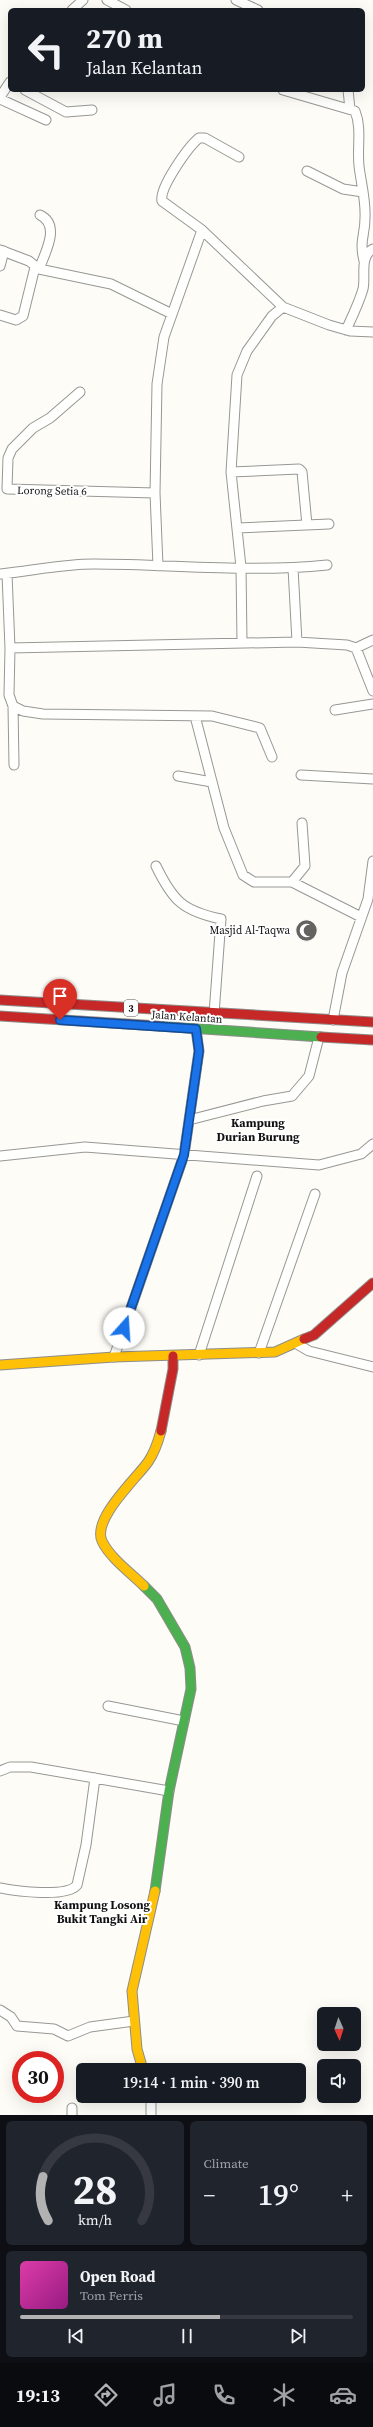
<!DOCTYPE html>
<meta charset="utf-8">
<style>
body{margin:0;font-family:"Source Serif 4",serif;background:#20242c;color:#f1f3f6;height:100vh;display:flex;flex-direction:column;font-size:15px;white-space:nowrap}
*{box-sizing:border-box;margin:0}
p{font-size:13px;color:#9ea1a6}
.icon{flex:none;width:22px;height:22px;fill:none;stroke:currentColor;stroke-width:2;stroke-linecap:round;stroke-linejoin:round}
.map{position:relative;height:2115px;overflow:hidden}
.panel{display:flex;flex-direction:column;gap:6px;padding:6px;background:#0d0f14;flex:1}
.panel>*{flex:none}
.guide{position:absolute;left:8px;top:8px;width:357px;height:84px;border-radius:6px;box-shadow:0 4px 16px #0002;background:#171b24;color:#f1f3f6;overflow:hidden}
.needle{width:26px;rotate:177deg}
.controls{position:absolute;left:317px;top:2007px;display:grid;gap:8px}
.controls a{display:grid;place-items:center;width:44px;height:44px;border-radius:6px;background:#171b24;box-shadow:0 4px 16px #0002;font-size:20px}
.speed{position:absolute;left:12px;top:2051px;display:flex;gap:8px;font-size:20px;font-weight:700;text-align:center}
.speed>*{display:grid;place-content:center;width:52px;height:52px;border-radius:50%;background:#171b24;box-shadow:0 4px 16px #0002;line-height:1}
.speed .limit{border:6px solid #d22;background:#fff;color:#111}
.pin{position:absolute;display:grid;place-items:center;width:34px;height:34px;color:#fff;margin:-41px -17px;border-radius:50% 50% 50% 0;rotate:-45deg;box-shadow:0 0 4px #0007}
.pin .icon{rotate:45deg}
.me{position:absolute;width:44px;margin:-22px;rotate:19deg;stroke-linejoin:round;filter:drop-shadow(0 0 3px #0008)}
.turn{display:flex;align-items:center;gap:14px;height:84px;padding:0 12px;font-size:18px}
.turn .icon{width:52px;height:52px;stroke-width:2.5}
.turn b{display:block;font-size:28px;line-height:34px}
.big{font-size:30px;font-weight:600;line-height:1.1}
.panel .tile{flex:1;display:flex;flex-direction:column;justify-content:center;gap:6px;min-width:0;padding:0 14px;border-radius:6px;background:#20242c}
.panel .dial{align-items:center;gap:0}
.dial svg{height:104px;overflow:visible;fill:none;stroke:#363941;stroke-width:7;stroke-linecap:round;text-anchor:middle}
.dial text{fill:#f1f3f6;stroke:none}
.song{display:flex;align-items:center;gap:12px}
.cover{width:48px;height:48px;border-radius:6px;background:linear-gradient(135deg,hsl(320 70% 55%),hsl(310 70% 35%))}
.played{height:4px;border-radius:2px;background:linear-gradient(90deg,#b2b2b3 60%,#363941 60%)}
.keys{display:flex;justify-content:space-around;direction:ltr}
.heat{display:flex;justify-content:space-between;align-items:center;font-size:22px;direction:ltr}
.panel .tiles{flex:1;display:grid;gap:6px;grid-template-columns:1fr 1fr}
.tile:last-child{grid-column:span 2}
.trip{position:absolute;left:76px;top:2063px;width:230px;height:40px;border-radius:6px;background:#171b24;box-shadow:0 4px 16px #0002;font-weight:600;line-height:40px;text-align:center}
.dock{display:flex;height:64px;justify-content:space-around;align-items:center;background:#090b0e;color:#9ea1a6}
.dock .icon{width:28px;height:28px}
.dock .on{color:#b2b2b3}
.dock b{font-size:18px;color:#f1f3f6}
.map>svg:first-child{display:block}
</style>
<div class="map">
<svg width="373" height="2115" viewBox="0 0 373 2115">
<rect width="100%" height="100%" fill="#fdfcf7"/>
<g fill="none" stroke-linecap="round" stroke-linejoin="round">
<defs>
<path id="street" d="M107 0 126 10
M236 0 258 10
M72 10 83 0
M25 90 66 112 92 110
M283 90 355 111C362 128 357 147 359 166 361 183 366 200 365 218 365 236 359 240 364 261
M348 90 350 109
M0 97 10 82
M0 99 46 120
M239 157 205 138H199C188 147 159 188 162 201L202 230 283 307 329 325 350 331 373 332
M307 171 343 189 363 192
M0 250 29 261 39 269 111 284 172 314
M0 266 4 251
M39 269C45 253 61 225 40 215
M0 315 16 320 23 316 35 267
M346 330C352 317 359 303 363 289 366 277 359 256 373 249
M80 392 50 418 33 428 12 449 8 458 7 489 155 493
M231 472 299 469 302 472 307 525
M237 528 329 524
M158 566 155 493 157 384 164 337 202 230
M293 568 297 642
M0 574C31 571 62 564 94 564 171 564 250 573 327 565
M7 574 10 648 9 695 13 706 23 711 43 714 212 716 260 728 272 757
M242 642 241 567 231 472 237 375 247 351 272 316 283 307
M10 648 297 642 347 645 356 648 373 640
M356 648 373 691
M13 706 14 765
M335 710 373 704
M195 716 224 828 243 875 254 882H292L361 917
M301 775 373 779
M178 776 212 782
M156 866C173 901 183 911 221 919L214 1014
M292 882 305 866 302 823
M333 1020 342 973 368 899 373 861
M189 1120 263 1101 292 1096 309 1076 319 1037
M0 1156 85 1147 319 1165 361 1154 373 1144
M297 1344 309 1351 373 1367
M259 1353 315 1194
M199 1355 257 1176
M114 1357 184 1155 199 1051 196 1029
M108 1706 184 1721
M0 1771 10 1767H31L169 1791
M0 1888C15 1891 67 1898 77 1885L86 1845 95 1778
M0 2010 11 2017 17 2026 54 2029 68 2036 90 2027 134 2021
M151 2096V2115
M72 2108V2115"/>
<path id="fast" d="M159 1026 321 1037
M144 1586 157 1599 185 1647 190 1668 191 1689 169 1791 155 1891"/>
<path id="slow" d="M0 1365 114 1357 275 1352 304 1339
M144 1586C131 1573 110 1558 102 1541 92 1519 136 1479 148 1462 155 1452 158 1442 161 1431
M143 2070 137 2049 132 1991 155 1891"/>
<path id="jam" d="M0 1000 373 1022
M0 1016 159 1026
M321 1037 373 1040
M304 1339 314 1335 373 1283
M161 1431 173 1369V1356"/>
</defs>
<!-- street casing -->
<use href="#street" stroke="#979795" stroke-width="11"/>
<!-- fast casing -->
<use href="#fast" stroke="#8e8d8b" stroke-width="11"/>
<!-- slow casing -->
<use href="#slow" stroke="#8e8d8b" stroke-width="11"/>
<!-- jam casing -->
<use href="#jam" stroke="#8e8d8b" stroke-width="11"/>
<!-- street -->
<use href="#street" stroke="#fffffe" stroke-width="9"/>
<!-- fast -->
<use href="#fast" stroke="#4caf50" stroke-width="9"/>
<!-- slow -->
<use href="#slow" stroke="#ffc107" stroke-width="9"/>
<!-- jam -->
<use href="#jam" stroke="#c62828" stroke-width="9"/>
</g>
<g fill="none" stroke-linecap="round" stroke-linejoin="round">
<defs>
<path id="route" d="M60 1020 196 1029 199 1051 184 1155 124 1328"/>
</defs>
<!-- route casing -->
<use href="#route" stroke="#114b97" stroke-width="10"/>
<!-- route -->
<use href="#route" stroke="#1a73e8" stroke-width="7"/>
</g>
<!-- icons -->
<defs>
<symbol id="mosque-disc" viewBox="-11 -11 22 22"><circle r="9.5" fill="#646362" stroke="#fff"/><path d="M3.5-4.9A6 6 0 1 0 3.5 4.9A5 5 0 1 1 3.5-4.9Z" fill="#fff"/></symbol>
</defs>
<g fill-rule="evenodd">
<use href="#mosque-disc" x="294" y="918" width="25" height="25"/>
</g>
<g text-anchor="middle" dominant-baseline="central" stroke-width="4" stroke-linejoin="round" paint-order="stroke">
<!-- shield labels -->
<rect fill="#fff" stroke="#585858" stroke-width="1" x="124" y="1000" width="14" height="16" rx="3"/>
<g font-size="10" font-weight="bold" fill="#111">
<text x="131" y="1008">3</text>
</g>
<!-- street labels -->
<g font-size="11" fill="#111" stroke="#fff">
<text transform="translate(52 491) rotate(1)">Lorong Setia 6</text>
<text transform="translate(187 1017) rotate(4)">Jalan Kelantan</text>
</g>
<!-- poi labels -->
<g font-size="11" fill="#111" stroke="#fff" text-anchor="end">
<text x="290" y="930">Masjid Al-Taqwa</text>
</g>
<!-- neighbourhood labels -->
<g font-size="12" font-weight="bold" fill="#111" stroke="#fff">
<text x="258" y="1123">Kampung<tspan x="258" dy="14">Durian Burung</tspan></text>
<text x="102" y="1905">Kampung Losong<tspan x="102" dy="14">Bukit Tangki Air</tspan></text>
</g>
</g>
</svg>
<div class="controls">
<a><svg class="needle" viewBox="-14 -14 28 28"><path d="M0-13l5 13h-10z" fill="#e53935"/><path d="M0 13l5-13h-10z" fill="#9ea1a6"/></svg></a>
<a><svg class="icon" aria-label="sound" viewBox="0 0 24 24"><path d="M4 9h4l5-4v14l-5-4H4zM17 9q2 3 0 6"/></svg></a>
</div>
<div class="speed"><div class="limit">30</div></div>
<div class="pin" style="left:60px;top:1020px;background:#d93025"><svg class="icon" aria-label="arrive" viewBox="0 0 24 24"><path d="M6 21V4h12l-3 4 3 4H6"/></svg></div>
<svg class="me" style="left:124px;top:1328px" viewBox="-20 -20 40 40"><circle r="19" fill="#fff"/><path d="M0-13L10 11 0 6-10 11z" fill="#1a73e8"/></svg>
<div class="trip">19:14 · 1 min · 390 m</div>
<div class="guide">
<div class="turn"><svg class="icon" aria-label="left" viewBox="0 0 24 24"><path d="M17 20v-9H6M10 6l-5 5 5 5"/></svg><div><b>270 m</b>Jalan Kelantan</div></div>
</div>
</div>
<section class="panel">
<div class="tiles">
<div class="tile dial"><svg viewBox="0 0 100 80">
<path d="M14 69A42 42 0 1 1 86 69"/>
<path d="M14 69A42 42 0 0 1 10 35" stroke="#b2b2b3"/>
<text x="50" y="56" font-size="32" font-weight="700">28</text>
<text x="50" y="72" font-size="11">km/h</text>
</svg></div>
<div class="tile"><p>Climate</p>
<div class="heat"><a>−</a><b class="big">19°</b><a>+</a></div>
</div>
<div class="tile">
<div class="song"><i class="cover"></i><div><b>Open Road</b><p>Tom Ferris</p></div></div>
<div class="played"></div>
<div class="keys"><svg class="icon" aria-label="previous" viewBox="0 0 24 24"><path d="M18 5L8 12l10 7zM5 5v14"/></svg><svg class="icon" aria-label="pause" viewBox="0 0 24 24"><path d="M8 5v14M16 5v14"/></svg><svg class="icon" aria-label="next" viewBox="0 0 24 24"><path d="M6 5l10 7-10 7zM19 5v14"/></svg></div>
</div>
</div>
</section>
<nav class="dock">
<b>19:13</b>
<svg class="icon on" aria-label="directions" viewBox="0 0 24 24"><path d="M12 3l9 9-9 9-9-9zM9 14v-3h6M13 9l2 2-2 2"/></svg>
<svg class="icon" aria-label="music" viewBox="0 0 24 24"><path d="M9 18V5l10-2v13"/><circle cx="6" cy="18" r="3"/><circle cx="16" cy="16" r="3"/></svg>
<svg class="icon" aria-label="phone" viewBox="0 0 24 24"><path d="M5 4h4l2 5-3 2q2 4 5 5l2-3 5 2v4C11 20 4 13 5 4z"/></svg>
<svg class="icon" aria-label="climate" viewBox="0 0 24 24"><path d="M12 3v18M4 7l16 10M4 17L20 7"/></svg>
<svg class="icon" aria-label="car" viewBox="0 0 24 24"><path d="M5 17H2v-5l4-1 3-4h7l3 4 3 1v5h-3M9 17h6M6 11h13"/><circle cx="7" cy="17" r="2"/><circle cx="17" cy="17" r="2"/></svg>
</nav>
